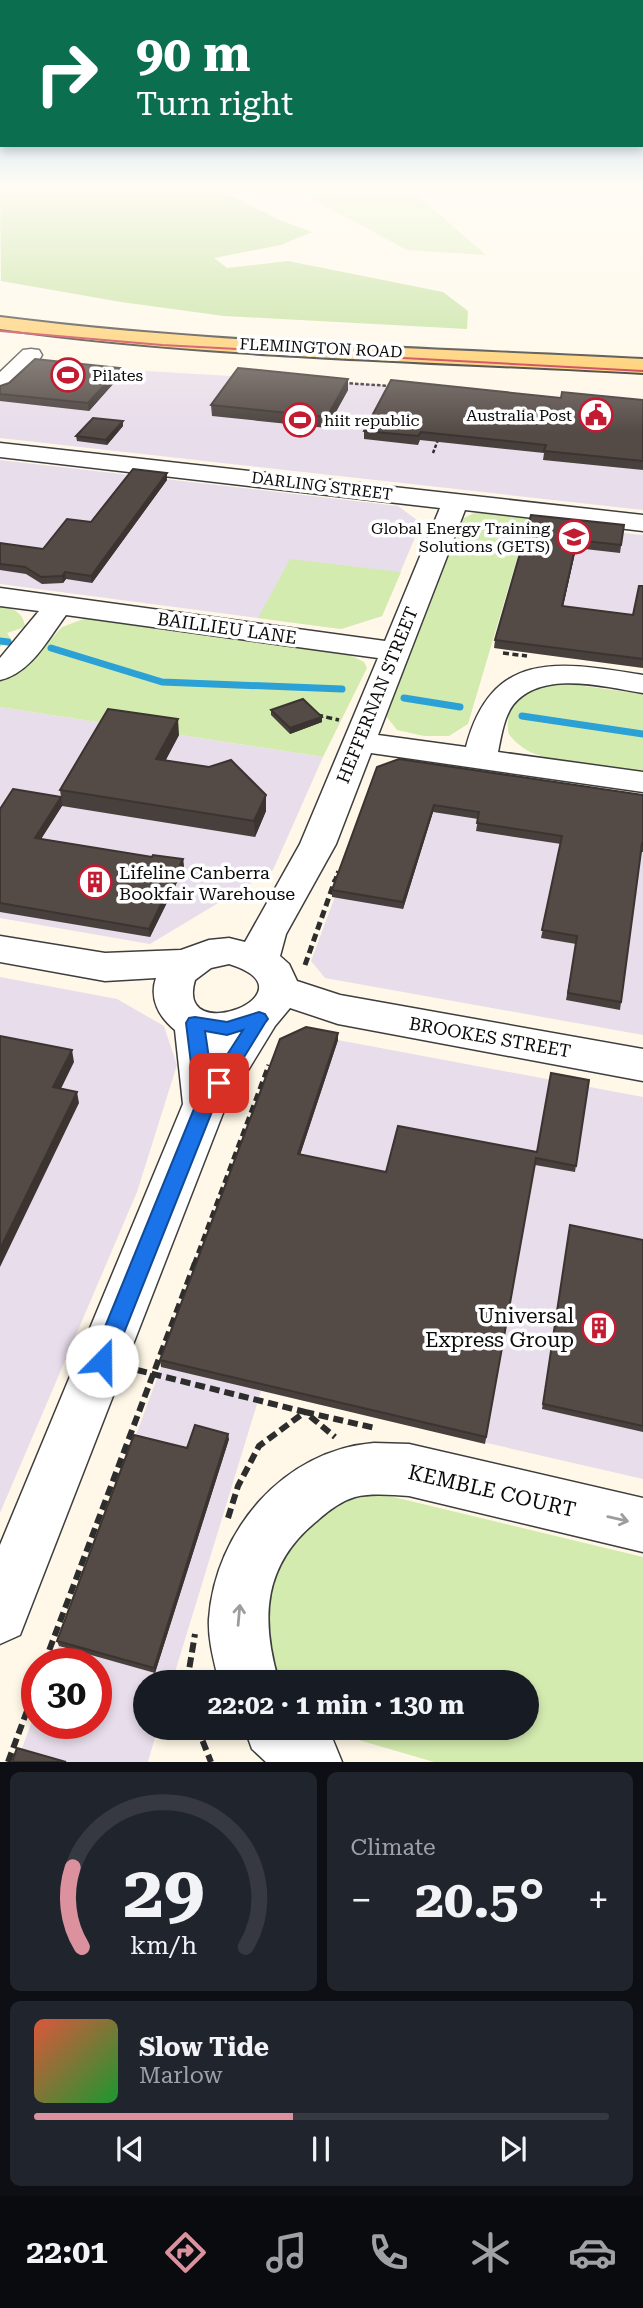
<!DOCTYPE html>
<meta charset="utf-8">
<style>
body{margin:0;font-family:"Roboto Serif",serif;background:#20242c;color:#f1f3f6;height:100vh;display:flex;flex-direction:column;font-size:26px;white-space:nowrap}
*{box-sizing:border-box;margin:0}
p{font-size:23px;color:#9ea1a6}
.icon{flex:none;width:38px;height:38px;fill:none;stroke:currentColor;stroke-width:2;stroke-linecap:round;stroke-linejoin:round}
.map{position:relative;height:1762px;overflow:hidden}
.drawer{display:flex;flex-direction:column;gap:10px;padding:10px;background:#0d0f14;flex:1}
.drawer>*{flex:none}
.hud{position:absolute;left:0px;top:0px;width:644px;height:147px;box-shadow:0 4px 10px #0003;background:#0b6e4f;color:#fff;overflow:hidden}
.speed{position:absolute;left:21px;top:1648px;display:flex;gap:14px;font-size:35px;font-weight:700;text-align:center}
.speed>*{display:grid;place-content:center;width:91px;height:91px;border-radius:50%;background:#171b24;box-shadow:0 4px 10px #0003;line-height:1}
.speed .limit{border:10px solid #d22;background:#fff;color:#111}
.pin{position:absolute;display:grid;place-items:center;width:60px;height:60px;color:#fff;margin:-30px;border-radius:14px;box-shadow:0 4px 10px #0006}
.me{position:absolute;width:77px;margin:-38px;rotate:22deg;stroke-linejoin:round;filter:drop-shadow(0 0 5px #0008)}
.turn{display:flex;align-items:center;gap:24px;height:147px;padding:0 21px;font-size:32px}
.turn .icon{width:91px;height:91px;stroke-width:2.5}
.turn b{display:block;font-size:49px;line-height:60px}
.big{font-size:52px;font-weight:700;line-height:1.1}
.drawer .card{flex:1;display:flex;flex-direction:column;justify-content:center;gap:10px;min-width:0;padding:0 24px;border-radius:10px;background:#20242c}
.drawer .dial{align-items:center;gap:0}
.dial svg{height:182px;overflow:visible;fill:none;stroke:#363941;stroke-width:7;stroke-linecap:round;text-anchor:middle}
.dial text{fill:#f1f3f6;stroke:none}
.song{display:flex;align-items:center;gap:21px}
.cover{width:84px;height:84px;border-radius:10px;background:linear-gradient(135deg,hsl(10 70% 55%),hsl(130 70% 35%))}
.played{height:7px;border-radius:4px;background:linear-gradient(90deg,#dc929e 45%,#363941 45%)}
.keys{display:flex;justify-content:space-around;direction:ltr}
.heat{display:flex;justify-content:space-between;align-items:center;font-size:38px;direction:ltr}
.drawer .tiles{flex:1;display:grid;gap:10px;grid-template-columns:1fr 1fr}
.card:last-child{grid-column:span 2}
.trip{position:absolute;left:133px;top:1670px;width:406px;height:70px;border-radius:35px;background:#171b24;box-shadow:0 4px 10px #0003;font-weight:700;line-height:70px;text-align:center}
.dock{display:flex;height:112px;justify-content:space-around;align-items:center;background:#090b0e;color:#9ea1a6}
.dock .icon{width:49px;height:49px}
.dock .current{color:#dc929e}
.dock b{font-size:32px;color:#f1f3f6}
.map>svg:first-child{display:block}
</style>
<div class="map">
<svg width="643" height="1762" viewBox="0 0 643 1762">
<rect width="100%" height="100%" fill="#fff8e8"/>
<!-- industrial -->
<path fill="#e8ddeb" d="M28 364 454 389 643 404V510L0 438V391Z
M0 460 398 506 421 523 382 616 341 629 0 584Z
M531 523 643 535V668L494 648Z
M0 707 323 757 273 870 150 944 0 918Z
M381 773 643 802V1035L325 978 311 961Z
M0 977 117 999 164 1026 177 1065 137 1192 0 1513Z
M306 1034 643 1097V1479L261 1391 172 1682H145V1727H158L148 1762H17L37 1707V1724H96V1664H52L161 1367Z"/>
<!-- green -->
<path fill="#d4ebb0" d="M290 187H408L486 255 407 250Z
M490 512 529 518 468 724 449 736H424L397 730 386 716 462 519 474 513Z
M290 559 401 572 382 616 341 629 258 618Z
M0 606C13 608 24 613 25 627L7 633 11 639 0 647Z
M86 618 346 653 364 662 367 668 323 757 0 707V679L27 665 62 627Z
M561 683 643 694V771C614 767 548 764 525 749 520 746 512 739 509 734 505 725 511 700 519 694 530 685 548 684 561 683Z
M373 1492 643 1557V1762H434L314 1727H527V1682H274L262 1629 284 1545 318 1506Z"/>
<!-- forest -->
<path fill="#b9dd8e" d="M0 187H118L222 191 277 219 312 232 281 245 214 258 227 268 288 261 443 292 468 311 467 329 224 316 121 302 1 281Z"/>
<g fill="none" stroke-linecap="round" stroke-linejoin="round">
<!-- stream -->
<path stroke="#2ca1d5" stroke-width="7" d="M0 641 8 642
M51 648 162 682 342 689
M404 698 460 707
M522 716 643 734"/>
<defs>
<path id="minor" d="M31 349 39 350 42 355 39 360 8 389 0 391V372L23 350Z
M0 443 643 515V531L465 510 378 735 466 747C492 648 561 662 643 675V693C605 687 542 669 513 705 504 717 501 737 498 752L643 772V792L371 753 336 844 286 934 280 956 289 964 297 981 340 995 643 1049V1081L338 1024 290 1008 275 1026 225 1108 20 1635 0 1644V1545L183 1104 175 1030C159 1017 149 999 156 978L105 981 0 962V936L105 953 181 950 209 940 229 938 245 942 300 844 378 658 66 615C48 639 31 673 0 680V658L39 611 0 606V588L385 641 440 508 0 457ZM229 964C320 992 174 1050 195 980L211 968Z
M374 1443 409 1444 643 1498V1552L409 1496C391 1495 372 1493 355 1497 341 1501 328 1511 318 1520 263 1564 260 1618 279 1682H219C214 1661 208 1640 209 1619 215 1531 284 1450 374 1443Z
M244 1727H319L333 1740 342 1762H266L252 1749Z"/>
<path id="major" d="M0 317C213 344 429 348 643 359V373C429 361 213 358 0 329Z"/>
</defs>
<!-- minor casing -->
<use href="#minor" stroke="#3e3e3e" stroke-width="3"/>
<!-- major casing -->
<use href="#major" stroke="#1c1c1c" stroke-width="4"/>
<!-- path-far3 -->
<path stroke="#2d2d2d" stroke-width="2.5" stroke-dasharray="3.5 2" stroke-linecap="butt" d="M116 370 126 371
M344 383 391 386
M433 453 439 437"/>
<!-- path-far2 -->
<path stroke="#2d2d2d" stroke-width="3.5" stroke-dasharray="6 3.5" stroke-linecap="butt" d="M503 653 527 656
M317 715 339 720
M334 882 338 871"/>
<!-- path-far1 -->
<path stroke="#2d2d2d" stroke-width="5" stroke-dasharray="8 4.5" stroke-linecap="butt" d="M305 965 335 880
M194 1265 269 1065"/>
<!-- path -->
<path stroke="#2d2d2d" stroke-width="6" stroke-dasharray="10 5" stroke-linecap="butt" d="M137 1370 305 1412 335 1437
M228 1518 238 1486 259 1446 305 1412 375 1428
M44 1664 195 1263
M187 1682 195 1634
M197 1727 211 1762
M8 1762 37 1684"/>
<!-- minor -->
<use href="#minor" fill="#fff" fill-rule="evenodd"/>
<!-- major -->
<use href="#major" fill="#ffc758" fill-rule="evenodd"/>
<!-- tram -->
<path stroke="#c21b32" stroke-width="2" d="M0 331 162 345 643 371"/>
</g>
<!-- wall -->
<path fill="#48403c" d="M120 368 121 375 89 411 0 401V386Z
M348 390 327 428 212 416 211 405Z
M561 398 643 400V470L543 460 544 453 420 440 418 445 364 439V431Z
M123 421V426L107 445 77 441 76 436Z
M167 473V480L92 583 66 579 63 583 42 584 26 574 0 570V543L43 549 91 522Z
M531 515 624 525 620 553 576 548 563 607 633 615 643 586V668L494 648 495 640Z
M271 710 322 722 290 734 271 715Z
M179 735 165 761 266 795V811L255 837 62 806 41 839 152 857 183 859 184 868 150 937 0 912V809L61 797 60 790Z
M377 767 643 795V852H641L620 1010 566 1000 576 944 541 938 561 844 476 831 478 819 433 812 403 909 332 897V890Z
M338 1033V1040L300 1155 386 1172 537 1152 589 1080 575 1172 535 1165 485 1444 161 1367 160 1360Z
M570 1225 643 1240V1432L542 1409Z
M229 1439 155 1673 59 1646 57 1641 187 1448Z"/>
<!-- shaded-wall -->
<path fill="#3b3431" d="M120 368 121 375 89 411 88 403Z
M348 379V390L327 428V417Z
M123 421V426L107 445 106 440Z
M167 473V480L92 583 91 576Z
M577 540 576 548 561 615 562 606Z
M65 572 66 579 63 583 62 576Z
M322 717V722L290 734V728Z
M178 719 179 735 158 775 156 759Z
M266 795V811L255 837 254 821Z
M61 797 62 806 36 847 35 838Z
M434 805 433 812 403 909V902Z
M183 859 184 868 150 937 149 929Z
M338 1033V1040L298 1161V1154Z
M72 1050 74 1062 56 1099 53 1087Z
M77 1092 79 1103 0 1267V1249Z
M228 1434 229 1439 155 1673 154 1668Z"/>
<!-- building -->
<path fill="#544a46" stroke="#3b3431" stroke-width="2" d="M35 359 120 368 88 403 0 394V386L9 383Z
M238 368 348 379 327 417 211 405Z
M391 380 561 398 562 392 643 400V461L544 451 546 445 421 432 418 436 364 431Z
M93 418 123 421 106 440 76 436Z
M133 469 167 473 91 576 65 572 62 576 41 577 25 567 0 564V543L43 549 67 519 91 522Z
M531 515 624 525 621 545 577 540 562 606 633 615 639 586H643V659L495 640Z
M303 699 322 717 290 728 271 710Z
M108 709 178 719 156 759 209 767 231 760 266 795 254 821 60 790Z
M399 759 643 795V845L642 844 621 1002 568 993 577 936 542 930 562 836 477 823 479 812 434 805 403 902 332 890 377 767Z
M13 789 61 797 35 838 152 857 153 855 183 859 149 929 0 903V809Z
M306 1027 338 1033 298 1154 386 1172 398 1126 537 1152 551 1073 589 1080 576 1166 536 1158 486 1437 160 1360 280 1039Z
M0 1036 72 1050 53 1087 77 1092 0 1249Z
M570 1225 643 1240V1426L543 1404Z
M195 1425 228 1434 154 1668 57 1641 134 1435 187 1448Z
M17 1748 66 1762H12Z"/>
<!-- one-way arrows -->
<defs><path id="oneway-shaft" d="M-6 0H5M1.5-3L5.5 0L1.5 3" fill="none" stroke-width="1.6" stroke-linecap="round" stroke-linejoin="round" transform="scale(1.75)"/></defs>
<g stroke="#9d9d9d">
<use href="#oneway-shaft" transform="translate(618 1519) rotate(13)"/>
<use href="#oneway-shaft" transform="translate(239 1615) rotate(-85)"/>
</g>
<!-- sky -->
<linearGradient id="sky" x2="0" y2="1"><stop stop-color="#8fc7ef"/><stop offset="0.43" stop-color="#fffcf5"/><stop offset="1" stop-color="#fffcf5" stop-opacity="0"/></linearGradient>
<rect width="643" height="433" fill="url(#sky)"/>
<!-- route -->
<path fill="#1a73e8" stroke="#114b97" stroke-width="2" fill-rule="evenodd" d="M259 1012 265 1014 268 1019 265 1023 225 1088H213L215 1104 110 1368 102 1371 94 1368 91 1361 196 1104 186 1023 189 1018 195 1017 227 1022ZM243 1030 212 1078V1079L205 1031 227 1035Z"/>
<!-- icons -->
<defs>
<symbol id="stadium-ring" viewBox="-11 -11 22 22"><circle r="9.5" fill="#fff" stroke="#c21b32" stroke-width="1.5"/><path d="M0-5a6.5 5 0 1 0 0 10a6.5 5 0 1 0 0-10ZM-3.5-1.8h7v3.6h-7Z" fill="#c21b32"/></symbol>
<symbol id="civic-ring" viewBox="-11 -11 22 22"><circle r="9.5" fill="#fff" stroke="#c21b32" stroke-width="1.5"/><path d="M-.6-6.5H3V-4.5H.6V-3L4-1V1h2V6H-6V1h2V-1L-.6-3ZM-1.2 2.5V6h2.4V2.5Z" fill="#c21b32"/></symbol>
<symbol id="university-ring" viewBox="-11 -11 22 22"><circle r="9.5" fill="#fff" stroke="#c21b32" stroke-width="1.5"/><path d="M0-5L7-2L0 1L-7-2ZM-4 1L0 2.5L4 1V4Q0 6-4 4Z" fill="#c21b32"/></symbol>
<symbol id="building-ring" viewBox="-11 -11 22 22"><circle r="9.5" fill="#fff" stroke="#c21b32" stroke-width="1.5"/><path d="M-4-6H4V6H1V3H-1V6H-4ZM-2.5-4.3h1.7v1.8h-1.7ZM.8-4.3h1.7v1.8H.8ZM-2.5-1h1.7V.8h-1.7ZM.8-1h1.7V.8H.8Z" fill="#c21b32"/></symbol>
</defs>
<g fill-rule="evenodd">
<use href="#stadium-ring" x="49" y="356" width="38" height="38"/>
<use href="#civic-ring" x="577" y="396" width="38" height="38"/>
<use href="#stadium-ring" x="281" y="401" width="38" height="38"/>
<use href="#university-ring" x="555" y="518" width="38" height="38"/>
<use href="#building-ring" x="76" y="863" width="38" height="38"/>
<use href="#building-ring" x="580" y="1309" width="38" height="38"/>
</g>
<g text-anchor="middle" dominant-baseline="central" stroke-width="7" stroke-linejoin="round" paint-order="stroke">
<!-- far-street labels -->
<g font-size="16" fill="#0b0b0b" stroke="#fff">
<text transform="translate(321 348) rotate(3)">FLEMINGTON ROAD</text>
<text transform="translate(322 486) rotate(7)">DARLING STREET</text>
</g>
<!-- far-poi labels -->
<g font-size="16" fill="#0b0b0b" stroke="#fff" text-anchor="start">
<text x="92" y="375">Pilates</text>
<text x="572" y="415" text-anchor="end">Australia Post</text>
<text x="324" y="420">hiit republic</text>
<text x="550" y="528" text-anchor="end">Global Energy Training<tspan x="550" dy="18">Solutions (GETS)</tspan></text>
</g>
<!-- street labels -->
<g font-size="18" fill="#0b0b0b" stroke="#fff">
<text transform="translate(227 628) rotate(8)">BAILLIEU LANE</text>
<text transform="translate(377 695) rotate(-68)">HEFFERNAN STREET</text>
<text transform="translate(490 1037) rotate(10)">BROOKES STREET</text>
</g>
<!-- poi labels -->
<g font-size="18" fill="#0b0b0b" stroke="#fff" text-anchor="start">
<text x="119" y="872">Lifeline Canberra<tspan x="119" dy="21">Bookfair Warehouse</tspan></text>
</g>
<!-- near-poi labels -->
<g font-size="21" fill="#0b0b0b" stroke="#fff" text-anchor="end">
<text x="574" y="1316">Universal<tspan x="574" dy="24">Express Group</tspan></text>
</g>
<!-- near-street labels -->
<g font-size="21" fill="#0b0b0b" stroke="#fff">
<text transform="translate(492 1491) rotate(13)">KEMBLE COURT</text>
</g>
</g>
</svg>
<div class="speed"><div class="limit">30</div></div>
<div class="pin" style="left:219px;top:1083px;background:#d93025"><svg class="icon" aria-label="arrive" viewBox="0 0 24 24"><path d="M6 21V4h12l-3 4 3 4H6"/></svg></div>
<svg class="me" style="left:102px;top:1361px" viewBox="-20 -20 40 40"><circle r="19" fill="#fff"/><path d="M0-13L10 11 0 6-10 11z" fill="#1a73e8"/></svg>
<div class="trip">22:02 · 1 min · 130 m</div>
<div class="hud">
<div class="turn"><svg class="icon" aria-label="right" viewBox="0 0 24 24"><path d="M7 20v-9h11M14 6l5 5-5 5"/></svg><div><b>90 m</b>Turn right</div></div>
</div>
</div>
<section class="drawer">
<div class="tiles">
<div class="card dial"><svg viewBox="0 0 100 80">
<path d="M14 69A42 42 0 1 1 86 69"/>
<path d="M14 69A42 42 0 0 1 10 34" stroke="#dc929e"/>
<text x="50" y="56" font-size="32" font-weight="700">29</text>
<text x="50" y="72" font-size="11">km/h</text>
</svg></div>
<div class="card"><p>Climate</p>
<div class="heat"><a>−</a><b class="big">20.5°</b><a>+</a></div>
</div>
<div class="card">
<div class="song"><i class="cover"></i><div><b>Slow Tide</b><p>Marlow</p></div></div>
<div class="played"></div>
<div class="keys"><svg class="icon" aria-label="previous" viewBox="0 0 24 24"><path d="M18 5L8 12l10 7zM5 5v14"/></svg><svg class="icon" aria-label="pause" viewBox="0 0 24 24"><path d="M8 5v14M16 5v14"/></svg><svg class="icon" aria-label="next" viewBox="0 0 24 24"><path d="M6 5l10 7-10 7zM19 5v14"/></svg></div>
</div>
</div>
</section>
<nav class="dock">
<b>22:01</b>
<svg class="icon current" aria-label="directions" viewBox="0 0 24 24"><path d="M12 3l9 9-9 9-9-9zM9 14v-3h6M13 9l2 2-2 2"/></svg>
<svg class="icon" aria-label="music" viewBox="0 0 24 24"><path d="M9 18V5l10-2v13"/><circle cx="6" cy="18" r="3"/><circle cx="16" cy="16" r="3"/></svg>
<svg class="icon" aria-label="phone" viewBox="0 0 24 24"><path d="M5 4h4l2 5-3 2q2 4 5 5l2-3 5 2v4C11 20 4 13 5 4z"/></svg>
<svg class="icon" aria-label="climate" viewBox="0 0 24 24"><path d="M12 3v18M4 7l16 10M4 17L20 7"/></svg>
<svg class="icon" aria-label="car" viewBox="0 0 24 24"><path d="M5 17H2v-5l4-1 3-4h7l3 4 3 1v5h-3M9 17h6M6 11h13"/><circle cx="7" cy="17" r="2"/><circle cx="17" cy="17" r="2"/></svg>
</nav>
